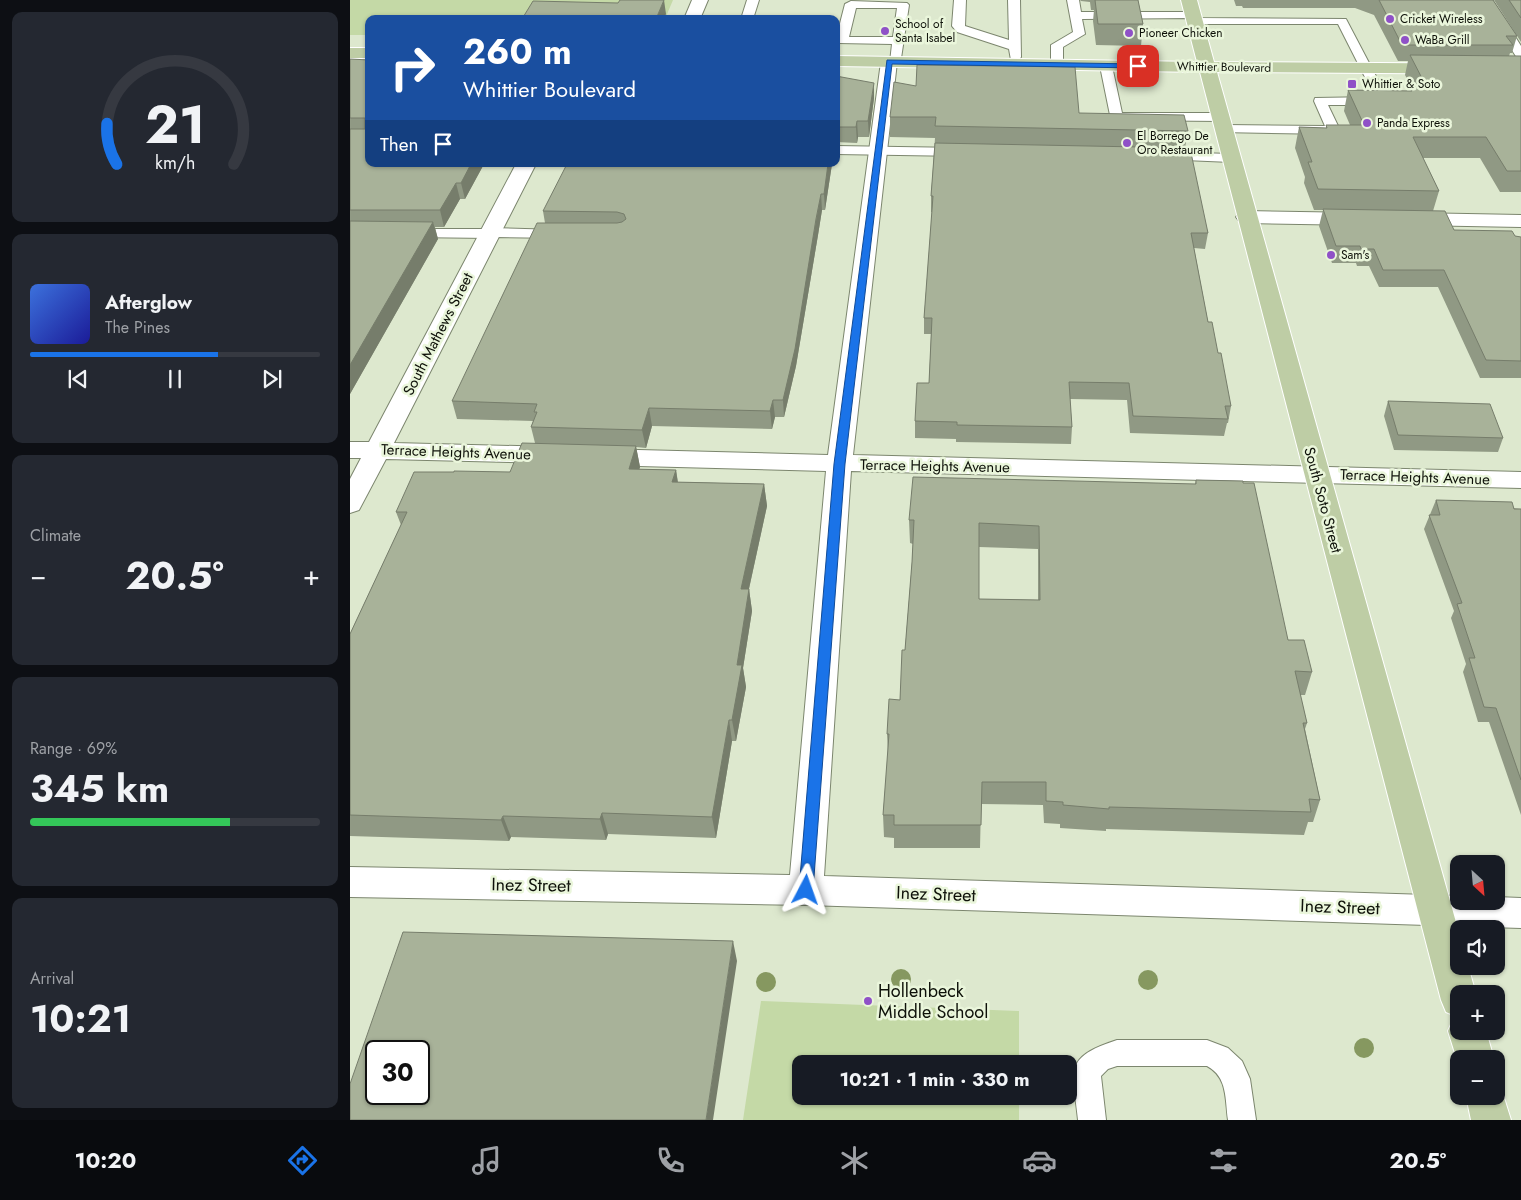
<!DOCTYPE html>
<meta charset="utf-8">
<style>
body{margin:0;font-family:Jost,sans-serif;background:#242831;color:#f1f3f6;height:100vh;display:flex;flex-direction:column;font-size:19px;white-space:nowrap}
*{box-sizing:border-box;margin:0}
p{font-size:16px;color:#9ea1a6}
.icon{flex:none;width:28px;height:28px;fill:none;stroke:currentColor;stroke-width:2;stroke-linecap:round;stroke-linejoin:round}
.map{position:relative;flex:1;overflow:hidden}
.details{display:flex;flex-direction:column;gap:12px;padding:12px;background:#0d0f14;width:350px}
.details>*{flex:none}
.hud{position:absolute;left:15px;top:15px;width:475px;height:152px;border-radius:10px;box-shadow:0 1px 4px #0004;background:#1a4fa0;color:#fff;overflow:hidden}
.needle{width:32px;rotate:154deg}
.buttons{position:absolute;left:1100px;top:855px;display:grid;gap:10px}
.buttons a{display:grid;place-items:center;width:55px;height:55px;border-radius:10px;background:#171b24;box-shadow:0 1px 4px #0004;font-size:25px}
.speed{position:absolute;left:15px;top:1040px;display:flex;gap:10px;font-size:25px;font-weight:700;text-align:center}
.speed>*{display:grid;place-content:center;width:65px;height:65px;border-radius:50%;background:#171b24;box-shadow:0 1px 4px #0004;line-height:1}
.speed .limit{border:2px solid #111;border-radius:8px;background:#fff;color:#111}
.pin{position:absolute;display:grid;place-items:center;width:42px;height:42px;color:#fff;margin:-21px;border-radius:10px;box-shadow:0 2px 8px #0006}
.me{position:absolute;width:55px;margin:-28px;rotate:4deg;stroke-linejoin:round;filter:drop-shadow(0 0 4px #0008)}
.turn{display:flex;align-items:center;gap:18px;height:105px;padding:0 15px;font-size:22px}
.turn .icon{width:65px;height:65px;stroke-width:2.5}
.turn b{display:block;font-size:35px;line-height:42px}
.then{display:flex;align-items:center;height:48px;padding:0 15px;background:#0003;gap:10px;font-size:19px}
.big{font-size:38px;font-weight:700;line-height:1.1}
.details .widget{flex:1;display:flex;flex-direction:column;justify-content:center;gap:8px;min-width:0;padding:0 18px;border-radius:10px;background:#242831}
.details .dial{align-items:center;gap:0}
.dial svg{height:130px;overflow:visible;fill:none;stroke:#363941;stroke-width:7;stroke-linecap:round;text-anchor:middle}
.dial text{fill:#f1f3f6;stroke:none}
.song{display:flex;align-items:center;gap:15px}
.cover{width:60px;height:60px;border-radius:8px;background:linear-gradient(135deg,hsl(220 70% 55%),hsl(240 70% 35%))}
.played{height:5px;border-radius:2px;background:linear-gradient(90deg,#1a73e8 65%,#363941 65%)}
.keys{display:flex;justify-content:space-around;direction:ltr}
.heat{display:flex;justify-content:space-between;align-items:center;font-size:28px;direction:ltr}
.charge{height:8px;border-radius:4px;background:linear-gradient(90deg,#34c759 69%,#363941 0)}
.trip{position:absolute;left:442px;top:1055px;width:285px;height:50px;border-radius:10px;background:#171b24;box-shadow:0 1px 4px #0004;font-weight:700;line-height:50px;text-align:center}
.tab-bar{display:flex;height:80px;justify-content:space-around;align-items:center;background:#090b0e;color:#9ea1a6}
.tab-bar .icon{width:35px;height:35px}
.tab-bar .active{color:#1a73e8}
.tab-bar b{font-size:22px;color:#f1f3f6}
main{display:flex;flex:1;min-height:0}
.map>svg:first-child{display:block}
</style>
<main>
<section class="details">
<div class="widget dial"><svg viewBox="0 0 100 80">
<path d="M14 69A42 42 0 1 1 86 69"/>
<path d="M14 69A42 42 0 0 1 8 44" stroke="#1a73e8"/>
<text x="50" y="56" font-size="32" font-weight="700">21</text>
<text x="50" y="72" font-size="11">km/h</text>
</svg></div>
<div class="widget">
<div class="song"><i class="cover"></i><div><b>Afterglow</b><p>The Pines</p></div></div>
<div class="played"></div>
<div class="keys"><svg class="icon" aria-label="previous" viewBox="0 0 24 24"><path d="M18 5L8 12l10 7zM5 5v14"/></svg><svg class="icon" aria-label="pause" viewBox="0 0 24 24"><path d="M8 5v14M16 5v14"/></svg><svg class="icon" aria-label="next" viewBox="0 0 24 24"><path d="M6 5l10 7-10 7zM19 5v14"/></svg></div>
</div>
<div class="widget"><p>Climate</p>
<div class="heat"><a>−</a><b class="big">20.5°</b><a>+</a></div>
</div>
<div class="widget"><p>Range · 69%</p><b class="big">345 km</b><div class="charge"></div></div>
<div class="widget"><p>Arrival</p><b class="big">10:21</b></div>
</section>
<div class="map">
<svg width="1171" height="1120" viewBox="0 0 1171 1120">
<rect width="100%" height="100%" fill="#dde8ce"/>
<!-- green -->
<path fill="#c4d9a6" d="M0 0H323L315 19H19V35H0Z
M411 1001 669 1011V1064H451V1096H669V1120H393Z"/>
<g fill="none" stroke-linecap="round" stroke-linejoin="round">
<defs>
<path id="service" d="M397 0H409L403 19H391Z
M604 0H616L615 26 659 40 658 0H670L671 57 669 60H661L659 49 607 32 602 26Z
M717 0H729L731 12H843L849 15 847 18 996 19 1039 101 1033 105H978L990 130 983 134 869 132 867 129 874 125 975 126 964 101 965 98 1025 97 988 24H844L838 21 840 18 732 19 735 34 713 47V65L707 69 701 65V45L723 32Z
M1130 0H1142L1171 46V59L1167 58Z
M501 1 557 3 559 5 550 65H542L540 62 542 44 488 43 486 39 495 4ZM506 8H547L543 37H499Z
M756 62 762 66 772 113H871L878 117 871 121 761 120 750 66Z
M486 146 612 148 619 152 612 156 486 154Z
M816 152 881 154 888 158 881 162 811 159 809 156Z
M141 228 209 230 214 231 216 234 214 237 209 238 146 237 140 238 59 237 54 236 52 233 54 230 59 229H135Z
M767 1040H857L878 1048 892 1061 900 1079 906 1120H878C875 1100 878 1077 857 1066H767L758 1069 751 1076 756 1120H728C723 1070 712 1058 767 1040Z"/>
<path id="minor" d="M342 0H358L350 19H334Z
M539 57 545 58 547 62 503 455 1171 472V488L501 471 474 876 1109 896V901H1146V897L1171 898V928L456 905 0 897V867L440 875 476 471 250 465 241 463 237 457 241 451 250 449 478 455 531 62 533 58Z
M166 164H186L44 443 205 447 214 449 218 455 214 461 205 463 36 459 9 510 0 513V479L11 458H0V442H19Z
M896 211 1010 213 1017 215 1020 219 1017 223 1010 225 896 223 889 221 886 217 889 213Z
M1063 213 1171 215V227L1063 225 1056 223 1053 219 1056 215Z"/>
<path id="primary" d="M831 0H847L864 62 1171 64V74L867 72 1109 933V966H1118L1126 994H1109V1031H1136L1144 1059H1109V1066L1098 1031 1104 1018 1108 1017 1096 1012 1091 1000 850 72 486 66V56L847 62Z
M0 48H19V58H0Z
M1146 1081 1149 1082 1161 1120H1121L1116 1096H1146Z"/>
</defs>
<!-- service casing -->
<use href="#service" stroke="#7c866e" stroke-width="2"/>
<!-- minor casing -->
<use href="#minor" stroke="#7c866e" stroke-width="2"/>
<!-- primary casing -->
<use href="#primary" stroke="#fff" stroke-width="2"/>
<!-- service -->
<use href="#service" fill="#fff" fill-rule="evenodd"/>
<!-- minor -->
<use href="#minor" fill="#fff" fill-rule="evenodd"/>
<!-- primary -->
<use href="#primary" fill="#becda5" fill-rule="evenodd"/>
</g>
<!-- trees -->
<g fill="#869860">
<circle cx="551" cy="979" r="10"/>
<circle cx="798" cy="980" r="10"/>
<circle cx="416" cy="982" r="10"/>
<circle cx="1014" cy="1048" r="10"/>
</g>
<!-- wall -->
<path fill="#909984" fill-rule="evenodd" d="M730 0H788L793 24 791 46 746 45 743 21 744 10H741L740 2 731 1Z
M884 0H1143L1167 36 1162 53H1160L1159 56H1171V192H1150L1130 158H1073L1089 191 1083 211 1104 230 1171 237V378H1130L1088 287H1029L1019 266H1007L1006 263H982L969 226 973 210H964L954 183 955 177 945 148 949 127 976 128V125H1000L994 111 998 90 1058 91 1059 86H1061L1055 75 1058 61H1048L1024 15 1005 8H893L892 6H886Z
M1144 0H1171V42Z
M0 59 134 164 115 199H110L94 227H85L88 239 0 394Z
M486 76 524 98 519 137H508L507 143 486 142Z
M729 113 838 131 835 148 858 233 855 249 844 248 858 322 881 406 878 423H877L874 436 780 433 777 400 720 399 722 427 721 444 606 442V439L565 438V421L579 383 581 334H574V318L582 212H581V196L585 138 540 137V117Z
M482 164 475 210H472L468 235 446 366 434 417H425L422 429 302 426 296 448 286 447 290 467 289 469 326 470 328 482 414 484 417 506 399 589 402 611 393 668 396 687 386 741H382L366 838 258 834 256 840 161 837 159 841 0 836V634L51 525 46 512 160 472 185 443 181 427 183 421 107 419 102 401 195 223 193 211Z
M1038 401 1153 438 1148 452 1044 450 1034 416Z
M846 480 938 640 962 672 955 695H950L957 723 955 729 970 800 963 822H958L954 835 756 829V831L710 828V824L694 823 693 805 631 804 630 848H544V838L534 837 533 815 538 753 537 734 550 700 555 650 562 562 563 544 560 543 559 520 845 484ZM629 547 688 549V600L629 599Z
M1086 500 1171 509V815L1139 722H1128L1113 672 1116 664 1101 618 1104 611 1074 529Z"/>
<!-- shaded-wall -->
<path fill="#767d6b" d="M314 0 316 14 314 19H306Z
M524 83V98L519 137 518 121Z
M507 121 508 137 507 143 506 127Z
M121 164H134L115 199 111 183Z
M478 164H482L475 210 474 194Z
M106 183 110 199 94 227 90 210Z
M471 194 472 210 468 235 446 366 434 417 433 400Z
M83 222 88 239 0 394V365Z
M423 400 425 417 422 429 420 411Z
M299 408 302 426 296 448 292 430Z
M286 446 290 467 283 491 279 469Z
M326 470 329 492 322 482Z
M414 484 417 506 394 611 391 589Z
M399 589 402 611 393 668 396 687 386 741 382 720 387 665Z
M379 720 382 741 366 838 362 817Z
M252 813 258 834 256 840 250 819Z
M153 816 161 837 159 841 151 820Z
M383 941 387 961 363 1120H356Z"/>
<!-- building -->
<path fill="#a8b299" stroke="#767d6b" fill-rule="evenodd" d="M270 0H314L306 19H172L183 1 268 3Z
M745 0H788L793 24H748Z
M1029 0H1143L1167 36H1156L1163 45H1052Z
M1159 0H1171V18Z
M1060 55 1171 56V171H1157L1136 137H1063L1089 191 968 189 958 162H962L949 127 977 128 976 125H1014L998 90 1062 91 1059 86 1066 87 1064 84H1075Z
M0 59 19 60V164H121L111 183H106L90 210H0V129H15V118H0Z
M567 65 725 67 729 113 834 115 838 131 585 126 586 117H540L544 82 566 86Z
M486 76 524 83 518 121H507L506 127H486Z
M585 143 840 148 858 233H841L858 322H862L868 353H871L881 406H875L878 419 783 416 779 383 719 382 722 427 607 425V422L565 421 567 383H579L582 318H574L583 196H581Z
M217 164H478L474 194H471L466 219 445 349 433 400H423L420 411 299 408 292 430 181 427 187 412H184L187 404 102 401 187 223H267L272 222 276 219 274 214 267 212 193 211Z
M973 209 1095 211 1104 230 1162 231 1165 236 1171 237V361L1136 360 1094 270H1033L1024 249H1011L1010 246H986Z
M0 221 83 222 0 365Z
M1038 401 1140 404 1153 438 1048 435Z
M172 443 286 446 279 469 326 470 322 482 414 484 391 589H399L387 665H392L382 720H379L362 817 252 813 250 819 153 816 151 820 0 815V634L57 512H46L64 472H104V471L160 472Z
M563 477 846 484V480L893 481V483H904L938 640H954L962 672 945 671 957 723H953L970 800 959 799 961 812 759 807V809L713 805V802L696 801V782H632L631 825H544V815H533L539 734H537L539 699 550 700 552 650H555L562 562 564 520H559ZM629 523 689 526 690 600 629 599Z
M1086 500 1162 502 1164 509H1171V780L1146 708 1134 707 1119 658H1125L1107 604 1112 603 1079 515H1090Z
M53 932 383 941 356 1120H0V1084ZM26 1051H69V1094H26Z"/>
<!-- route -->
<path fill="#1a73e8" stroke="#114b97" d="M537 60 788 64 792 66 788 68 542 64 495 464 463 890 461 895 456 896 451 895 449 890 484 464Z"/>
<!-- markers -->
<g fill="#8f51c7" stroke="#eaf6db" stroke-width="2">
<circle cx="1040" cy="19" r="5"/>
<circle cx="535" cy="31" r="5"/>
<circle cx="779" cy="33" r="5"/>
<circle cx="1055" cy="40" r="5"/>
<rect x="997" y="79" width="10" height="10" rx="2.5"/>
<circle cx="1017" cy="123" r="5"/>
<circle cx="777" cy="143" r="5"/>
<circle cx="981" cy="255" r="5"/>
<circle cx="518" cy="1001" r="5"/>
</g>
<g text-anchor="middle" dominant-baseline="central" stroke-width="5" stroke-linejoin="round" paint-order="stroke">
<!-- far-poi labels -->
<g font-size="12" fill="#0e1109" stroke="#eaf6db" text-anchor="start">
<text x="1050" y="19">Cricket Wireless</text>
<text x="545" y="24">School of<tspan x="545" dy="14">Santa Isabel</tspan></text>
<text x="789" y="33">Pioneer Chicken</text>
<text x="1065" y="40">WaBa Grill</text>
<text x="1012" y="84">Whittier &amp; Soto</text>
<text x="1027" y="123">Panda Express</text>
<text x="787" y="136">El Borrego De<tspan x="787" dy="14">Oro Restaurant</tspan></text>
<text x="991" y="255">Sam's</text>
</g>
<!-- far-street labels -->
<g font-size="12" fill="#0e1109" stroke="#eaf6db">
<text transform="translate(874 67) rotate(1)">Whittier Boulevard</text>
</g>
<!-- street labels -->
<g font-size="15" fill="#0e1109" stroke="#eaf6db">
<text transform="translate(88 334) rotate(-63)">South Mathews Street</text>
<text transform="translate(106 452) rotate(2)">Terrace Heights Avenue</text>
<text transform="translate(585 466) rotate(1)">Terrace Heights Avenue</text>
<text transform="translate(1065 477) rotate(2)">Terrace Heights Avenue</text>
<text transform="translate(973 500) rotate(75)">South Soto Street</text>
</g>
<!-- near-street labels -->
<g font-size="18" fill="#0e1109" stroke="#eaf6db">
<text transform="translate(181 885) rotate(1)">Inez Street</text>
<text transform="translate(586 894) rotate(2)">Inez Street</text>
<text transform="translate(990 907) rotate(2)">Inez Street</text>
</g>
<!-- near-poi labels -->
<g font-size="18" fill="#0e1109" stroke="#eaf6db" text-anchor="start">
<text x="528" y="991">Hollenbeck<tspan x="528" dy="21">Middle School</tspan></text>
</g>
</g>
</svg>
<div class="buttons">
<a><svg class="needle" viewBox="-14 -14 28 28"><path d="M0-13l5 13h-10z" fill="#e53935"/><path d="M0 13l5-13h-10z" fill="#9ea1a6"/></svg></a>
<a><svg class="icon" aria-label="sound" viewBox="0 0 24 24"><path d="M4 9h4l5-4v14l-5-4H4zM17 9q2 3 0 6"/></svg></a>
<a>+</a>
<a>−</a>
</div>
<div class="speed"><div class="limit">30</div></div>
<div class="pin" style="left:788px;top:66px;background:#d93025"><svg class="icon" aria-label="arrive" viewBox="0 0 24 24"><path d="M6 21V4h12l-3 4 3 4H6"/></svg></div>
<svg class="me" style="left:456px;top:890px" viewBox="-20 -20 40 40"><path d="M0-17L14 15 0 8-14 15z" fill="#1a73e8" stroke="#fff" stroke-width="4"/></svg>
<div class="trip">10:21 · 1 min · 330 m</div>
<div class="hud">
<div class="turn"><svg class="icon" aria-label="right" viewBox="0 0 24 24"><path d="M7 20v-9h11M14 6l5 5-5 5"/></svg><div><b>260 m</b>Whittier Boulevard</div></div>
<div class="then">Then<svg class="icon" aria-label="arrive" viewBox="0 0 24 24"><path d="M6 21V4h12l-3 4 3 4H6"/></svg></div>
</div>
</div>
</main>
<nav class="tab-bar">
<b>10:20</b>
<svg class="icon active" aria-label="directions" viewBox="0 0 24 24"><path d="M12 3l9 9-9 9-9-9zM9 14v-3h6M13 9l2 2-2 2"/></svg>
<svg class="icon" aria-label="music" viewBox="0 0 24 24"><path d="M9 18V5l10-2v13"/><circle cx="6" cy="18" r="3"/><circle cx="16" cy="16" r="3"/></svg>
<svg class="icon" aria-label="phone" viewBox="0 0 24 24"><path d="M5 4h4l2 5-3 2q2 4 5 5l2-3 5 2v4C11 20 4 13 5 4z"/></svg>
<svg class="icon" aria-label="climate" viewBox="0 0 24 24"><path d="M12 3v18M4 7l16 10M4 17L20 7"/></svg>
<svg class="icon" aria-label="car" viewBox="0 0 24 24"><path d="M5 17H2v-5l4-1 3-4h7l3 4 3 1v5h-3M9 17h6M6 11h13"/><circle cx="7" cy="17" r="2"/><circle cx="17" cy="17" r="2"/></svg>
<svg class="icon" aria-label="filters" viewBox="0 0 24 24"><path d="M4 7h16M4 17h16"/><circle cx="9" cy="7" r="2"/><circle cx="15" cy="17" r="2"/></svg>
<b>20.5°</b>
</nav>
